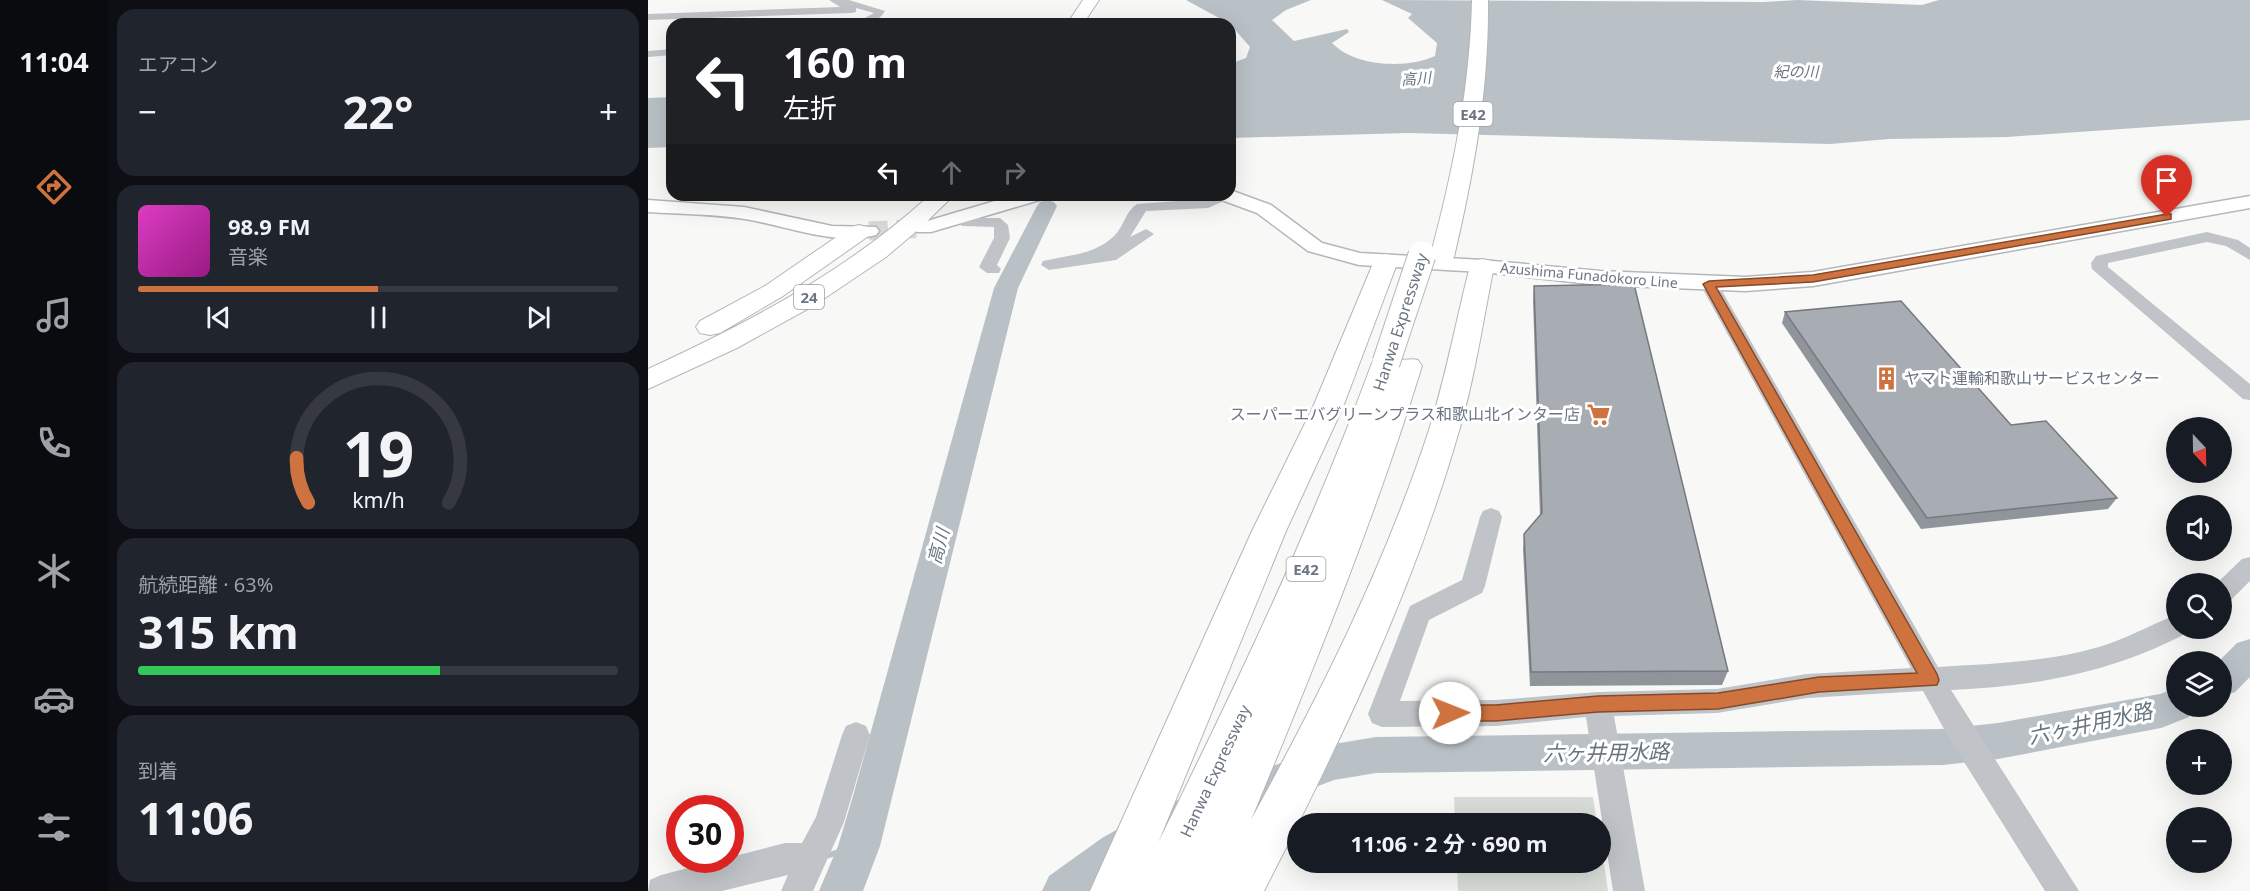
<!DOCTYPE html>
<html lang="ja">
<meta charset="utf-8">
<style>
body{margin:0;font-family:"Noto Sans","Noto Sans JP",sans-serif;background:#20242c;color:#f1f3f6;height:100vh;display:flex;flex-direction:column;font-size:22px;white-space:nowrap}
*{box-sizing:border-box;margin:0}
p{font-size:20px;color:#9ea1a6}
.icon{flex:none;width:33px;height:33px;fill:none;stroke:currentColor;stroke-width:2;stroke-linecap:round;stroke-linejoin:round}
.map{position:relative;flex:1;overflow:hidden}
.details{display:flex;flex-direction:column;gap:9px;padding:9px;background:#0d0f14;width:540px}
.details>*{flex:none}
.guide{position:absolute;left:18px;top:18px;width:570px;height:183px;border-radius:18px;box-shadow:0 6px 24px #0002;background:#202124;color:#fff;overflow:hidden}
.needle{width:39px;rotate:158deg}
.buttons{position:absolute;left:1518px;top:417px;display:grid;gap:12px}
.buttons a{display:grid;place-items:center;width:66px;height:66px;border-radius:50%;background:#171b24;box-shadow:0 6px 24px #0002;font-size:30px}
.speed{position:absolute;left:18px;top:795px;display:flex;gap:12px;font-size:30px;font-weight:700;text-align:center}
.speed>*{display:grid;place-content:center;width:78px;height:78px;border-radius:50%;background:#171b24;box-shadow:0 6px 24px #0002;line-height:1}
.speed .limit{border:9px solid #d22;background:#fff;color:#111}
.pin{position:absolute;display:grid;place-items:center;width:51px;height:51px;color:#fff;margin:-62px -26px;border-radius:50% 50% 50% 0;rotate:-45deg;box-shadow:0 0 6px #0007}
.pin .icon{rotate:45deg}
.me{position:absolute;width:66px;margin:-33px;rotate:89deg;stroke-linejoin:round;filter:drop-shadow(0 0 4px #0008)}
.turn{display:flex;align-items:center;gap:21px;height:126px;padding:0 18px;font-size:27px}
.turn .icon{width:78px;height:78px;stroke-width:2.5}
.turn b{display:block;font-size:42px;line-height:51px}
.lanes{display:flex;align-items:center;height:57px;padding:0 18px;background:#0003;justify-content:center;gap:30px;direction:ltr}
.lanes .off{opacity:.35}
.big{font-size:45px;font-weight:700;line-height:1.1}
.details .tile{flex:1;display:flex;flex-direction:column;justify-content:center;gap:9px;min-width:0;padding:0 21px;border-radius:18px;background:#20242c}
.details .dial{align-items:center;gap:0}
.dial svg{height:156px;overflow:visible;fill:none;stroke:#363941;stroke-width:7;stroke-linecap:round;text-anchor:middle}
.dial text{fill:#f1f3f6;stroke:none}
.song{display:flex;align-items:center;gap:18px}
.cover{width:72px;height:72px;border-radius:9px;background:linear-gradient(135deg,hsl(310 70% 55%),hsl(310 70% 35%))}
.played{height:6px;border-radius:3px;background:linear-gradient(90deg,#ce723f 50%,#363941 50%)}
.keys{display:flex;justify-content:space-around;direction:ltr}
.heat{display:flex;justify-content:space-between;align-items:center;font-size:33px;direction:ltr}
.charge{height:9px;border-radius:4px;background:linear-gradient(90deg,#34c759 63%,#363941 0)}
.trip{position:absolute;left:639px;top:813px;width:324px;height:60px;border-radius:30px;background:#171b24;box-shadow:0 6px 24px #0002;font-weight:700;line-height:60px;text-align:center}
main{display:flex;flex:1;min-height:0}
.tabs{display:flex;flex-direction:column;width:108px;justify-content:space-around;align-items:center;background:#090b0e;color:#9ea1a6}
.tabs .icon{width:42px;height:42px}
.tabs .active{color:#ce723f}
.tabs b{font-size:27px;color:#f1f3f6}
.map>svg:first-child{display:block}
</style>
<main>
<nav class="tabs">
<b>11:04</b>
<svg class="icon active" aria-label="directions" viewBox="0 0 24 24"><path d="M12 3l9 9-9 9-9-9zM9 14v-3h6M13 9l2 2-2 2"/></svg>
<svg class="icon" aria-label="music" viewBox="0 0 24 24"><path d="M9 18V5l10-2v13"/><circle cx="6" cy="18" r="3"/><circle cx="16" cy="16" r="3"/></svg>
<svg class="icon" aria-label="phone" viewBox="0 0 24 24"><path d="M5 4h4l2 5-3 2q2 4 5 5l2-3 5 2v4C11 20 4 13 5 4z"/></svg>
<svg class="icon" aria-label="climate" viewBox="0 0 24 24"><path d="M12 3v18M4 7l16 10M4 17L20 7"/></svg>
<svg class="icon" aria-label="car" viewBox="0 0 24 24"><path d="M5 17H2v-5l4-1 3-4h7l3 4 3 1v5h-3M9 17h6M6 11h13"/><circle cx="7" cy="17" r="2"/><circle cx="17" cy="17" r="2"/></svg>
<svg class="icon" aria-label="filters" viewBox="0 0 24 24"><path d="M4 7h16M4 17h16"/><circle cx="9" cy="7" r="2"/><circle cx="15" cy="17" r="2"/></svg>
</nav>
<section class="details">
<div class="tile"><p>エアコン</p>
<div class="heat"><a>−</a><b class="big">22°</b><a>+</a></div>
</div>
<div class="tile">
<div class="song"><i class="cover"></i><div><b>98.9 FM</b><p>音楽</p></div></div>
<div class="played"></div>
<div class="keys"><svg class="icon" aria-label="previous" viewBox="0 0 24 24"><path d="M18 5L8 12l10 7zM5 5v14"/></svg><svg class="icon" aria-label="pause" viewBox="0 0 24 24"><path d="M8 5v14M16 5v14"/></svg><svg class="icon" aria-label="next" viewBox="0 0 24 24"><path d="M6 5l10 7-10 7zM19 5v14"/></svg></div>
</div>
<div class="tile dial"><svg viewBox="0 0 100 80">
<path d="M14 69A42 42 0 1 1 86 69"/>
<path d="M14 69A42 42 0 0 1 8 46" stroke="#ce723f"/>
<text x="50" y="56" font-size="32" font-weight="700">19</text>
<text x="50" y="72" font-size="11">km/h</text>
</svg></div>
<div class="tile"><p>航続距離 · 63%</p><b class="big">315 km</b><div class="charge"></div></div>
<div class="tile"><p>到着</p><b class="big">11:06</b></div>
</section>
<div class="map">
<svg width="1602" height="891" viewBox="0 0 1602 891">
<rect width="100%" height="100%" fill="#f8f8f6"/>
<!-- green -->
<path fill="#d7dcd6" d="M806 797H945L949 823H807Z
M953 844 960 891H810L809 863 952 862Z"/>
<!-- water -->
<path fill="#b9c1c6" d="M538 0H663L638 10 624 20 646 41 699 29 701 32 684 43C707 67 759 69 787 56L789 43 760 18 764 14 734 0 1116 2 1149 0 1274 5 1291 0H1602V120L1359 137 1241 139 1182 144 760 133 582 138V64L598 58 602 47 582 24Z
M24 97V147L0 148V98Z"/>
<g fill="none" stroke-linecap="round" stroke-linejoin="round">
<!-- stream -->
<path stroke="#b9c1c6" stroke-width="6" d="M178 856 211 846"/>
<!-- river -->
<path fill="#b9c1c6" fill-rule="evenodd" d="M399 200 406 202 409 206 370 288 232 846 215 891H171L190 846 205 796 346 288 389 206 392 202Z
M1602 639V677L1587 692 1574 697V662H1570L1589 643Z
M1528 688V706H1546L1541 717 1513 728 1350 759 1295 765 728 773 686 780 531 839 452 891H394L401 876 454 838 505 809 686 744 728 737 1295 729 1350 723 1512 694Z"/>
<!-- major-tunnel -->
<path stroke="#d5d7d9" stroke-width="19" stroke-dasharray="19 9" stroke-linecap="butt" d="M221 231 276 228"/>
<defs>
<path id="major" d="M582 190 623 205 674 243 712 253 834 260 952 271 1097 277 1165 272 1602 196V208L1165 286 1097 291 952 285 834 272 711 265 660 251 609 213 571 199 568 195H582Z
M367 195H398L395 199 283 232H269L266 228 269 224Z
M0 200 96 207 184 226 228 227 231 231 228 235C184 246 140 226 97 219 65 214 32 214 0 212Z"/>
<path id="highway" d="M435 0H451L435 24H419Z
M824 0H840C841 88 826 172 806 257L803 262 794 264 785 262 782 257C805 172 822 88 824 0Z
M282 195H306L271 229 238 257 165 306 89 348 0 389V369C102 322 199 271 282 195Z
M211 225 219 227 223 232 219 237 135 296 72 333 62 335 52 333 48 327 52 321 117 286 203 227Z
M738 254 747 256 750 261 695 407 638 531 510 843C588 686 663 528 724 363L728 357C741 353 741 357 751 359 756 361 762 358 770 360L774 366C726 521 665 670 603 820 672 694 736 567 781 430 798 376 808 321 822 266L825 261 834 259 843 261 846 266C835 321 827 377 811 431 765 591 692 743 616 891H442L604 531 665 407 726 261 729 256Z"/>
</defs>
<!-- major casing -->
<use href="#major" stroke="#b4b7bb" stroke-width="3"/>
<!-- highway casing -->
<use href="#highway" stroke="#b4b6ba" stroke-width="2"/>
<!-- minor -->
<path fill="#c0c3c7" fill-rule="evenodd" d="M181 0H201L237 11C230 23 219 24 206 24L226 13 208 8V12L204 13 0 20V14L192 7Z
M24 49V55L0 57V51Z
M582 192 585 195 583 198 560 208 498 211 482 237 498 229 506 234 468 260 401 270 393 265 395 261C420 255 448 255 467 235 476 226 477 212 489 204L557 199 566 195H582Z
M313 212 323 218H352L360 225 362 238 349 265 353 269 351 273H339L331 267 346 238V227L314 226 305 217Z
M1559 232 1590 240 1602 248V260L1578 246 1559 242 1460 263V267L1602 384V400L1595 399 1444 269 1443 263 1448 256Z
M1061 279 1070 284 1290 667C1343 664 1400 662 1451 647 1478 639 1502 625 1528 615V628H1539L1537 634C1462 673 1388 686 1303 690L1431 891H1397L1301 738 1275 691 1159 698 1069 713 966 716 997 891H965L938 717 848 726 734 727 724 723 720 714 762 606 814 580 832 517 835 511 843 508 851 511 854 517 837 586 834 593 781 620 752 701 848 700 950 692 1069 689 1159 674 1263 668 1052 284Z
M1602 557V581L1583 600 1574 603V584H1568L1594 559Z
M208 722 218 726 222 735 196 822 165 891H133L140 875 74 891H0L2 880 13 875 137 843H154L168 817 194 735 198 726Z"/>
<!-- major -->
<use href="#major" fill="#fff" fill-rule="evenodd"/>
<!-- highway -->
<use href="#highway" fill="#fff" fill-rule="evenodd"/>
<defs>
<path id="highway-bridge" d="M738 363 774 255"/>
</defs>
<!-- highway-bridge casing -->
<use href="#highway-bridge" stroke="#b4b6ba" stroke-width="29" stroke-linecap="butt"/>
<!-- highway-bridge -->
<use href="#highway-bridge" stroke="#fff" stroke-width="27"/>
</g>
<!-- wall -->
<path fill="#90959b" d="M886 286 1080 671 1074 685 882 686 875 549 876 534 892 516 885 300Z
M1137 312 1363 425 1469 498 1460 509 1273 529 1134 323Z"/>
<!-- building -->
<path fill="#a8adb4" stroke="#76797e" stroke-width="1.5" d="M986 284 1080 671 883 672 876 534 894 513 886 286Z
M1253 301 1363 425 1398 421 1469 498 1279 518 1137 312Z"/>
<!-- route -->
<path fill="#ce723f" stroke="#864a29" stroke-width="1.5" d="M1519 214H1523V219L1165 282 1068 287 1289 674 1291 680 1289 685 1171 692 1070 709 950 712 848 721H802L796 719 793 713 796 707 802 705H848L950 696 1070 693 1171 677 1269 673 1055 284 1061 281 1165 275Z"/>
<!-- icons -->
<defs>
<symbol id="building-bare" viewBox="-9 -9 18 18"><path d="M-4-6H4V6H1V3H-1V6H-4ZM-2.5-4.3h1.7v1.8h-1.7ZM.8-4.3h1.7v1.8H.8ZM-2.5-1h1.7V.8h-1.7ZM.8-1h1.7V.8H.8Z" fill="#ce723f" stroke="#fff" stroke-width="2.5" paint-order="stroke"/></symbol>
<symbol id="supermarket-bare" viewBox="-9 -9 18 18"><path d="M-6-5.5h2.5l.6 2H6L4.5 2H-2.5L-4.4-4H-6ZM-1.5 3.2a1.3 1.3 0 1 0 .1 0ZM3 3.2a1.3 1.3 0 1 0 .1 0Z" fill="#ce723f" stroke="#fff" stroke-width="2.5" paint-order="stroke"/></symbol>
</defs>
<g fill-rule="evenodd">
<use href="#building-bare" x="1222" y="362" width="33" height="33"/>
<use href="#supermarket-bare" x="934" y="398" width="33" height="33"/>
</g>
<g text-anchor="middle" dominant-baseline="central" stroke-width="6" stroke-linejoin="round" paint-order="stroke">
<!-- far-street labels -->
<g font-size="14" fill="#6b7583" stroke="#fff">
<text transform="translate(941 275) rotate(5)">Azushima Funadokoro Line</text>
</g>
<!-- far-water labels -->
<g font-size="15" font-style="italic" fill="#67757f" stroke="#fff">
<text x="1148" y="71">紀の川</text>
<text transform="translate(768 78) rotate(-5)">高川</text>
</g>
<!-- shield labels -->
<g fill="#fff" stroke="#979ea8" stroke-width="1.5">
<rect x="805.5" y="102" width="39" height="24" rx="4.5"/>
<rect x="146" y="285" width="30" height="24" rx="4.5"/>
<rect x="638.5" y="557" width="39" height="24" rx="4.5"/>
</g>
<g font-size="15" font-weight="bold" fill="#6b7583">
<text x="825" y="114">E42</text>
<text x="161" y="297">24</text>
<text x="658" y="569">E42</text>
</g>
<!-- street labels -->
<g font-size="16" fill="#6b7583" stroke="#fff">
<text transform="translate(752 322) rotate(-72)">Hanwa Expressway</text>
<text transform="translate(567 771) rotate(-65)">Hanwa Expressway</text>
</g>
<!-- poi labels -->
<g font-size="16" fill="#6b7583" stroke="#fff" text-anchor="start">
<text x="1256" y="378">ヤマト運輸和歌山サービスセンター</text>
<text x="932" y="414" text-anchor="end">スーパーエバグリーンプラス和歌山北インター店</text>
</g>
<!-- water labels -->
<g font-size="18" font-style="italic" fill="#67757f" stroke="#fff">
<text transform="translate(290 546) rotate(-75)">高川</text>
</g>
<!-- near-water labels -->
<g font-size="21" font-style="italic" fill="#67757f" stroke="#fff">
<text transform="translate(1442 723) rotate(-12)">六ヶ井用水路</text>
<text transform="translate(958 752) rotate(-1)">六ヶ井用水路</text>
</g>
</g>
</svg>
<div class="buttons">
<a><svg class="needle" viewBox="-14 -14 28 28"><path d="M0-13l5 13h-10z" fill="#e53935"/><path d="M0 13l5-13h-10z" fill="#9ea1a6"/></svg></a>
<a><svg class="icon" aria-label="sound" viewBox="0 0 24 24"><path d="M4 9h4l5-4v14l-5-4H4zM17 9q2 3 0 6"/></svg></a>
<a><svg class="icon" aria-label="search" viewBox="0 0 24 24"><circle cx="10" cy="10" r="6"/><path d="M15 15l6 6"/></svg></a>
<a><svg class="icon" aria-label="layers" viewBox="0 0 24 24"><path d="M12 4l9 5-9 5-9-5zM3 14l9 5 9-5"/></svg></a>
<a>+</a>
<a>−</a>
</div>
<div class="speed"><div class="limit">30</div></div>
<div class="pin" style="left:1519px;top:217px;background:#d93025"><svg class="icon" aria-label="arrive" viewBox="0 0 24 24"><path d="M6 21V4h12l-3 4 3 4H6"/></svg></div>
<svg class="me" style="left:802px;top:713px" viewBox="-20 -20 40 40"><circle r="19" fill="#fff"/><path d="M0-13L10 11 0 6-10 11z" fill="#ce723f"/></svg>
<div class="trip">11:06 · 2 分 · 690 m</div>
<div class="guide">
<div class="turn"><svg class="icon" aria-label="left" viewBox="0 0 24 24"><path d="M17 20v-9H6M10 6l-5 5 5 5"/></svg><div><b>160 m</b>左折</div></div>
<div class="lanes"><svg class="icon" aria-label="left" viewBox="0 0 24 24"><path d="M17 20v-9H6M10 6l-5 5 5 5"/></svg><svg class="icon off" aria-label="ahead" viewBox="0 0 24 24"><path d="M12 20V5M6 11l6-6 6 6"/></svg><svg class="icon off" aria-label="right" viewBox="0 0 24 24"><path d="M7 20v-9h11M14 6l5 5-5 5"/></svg></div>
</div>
</div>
</main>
